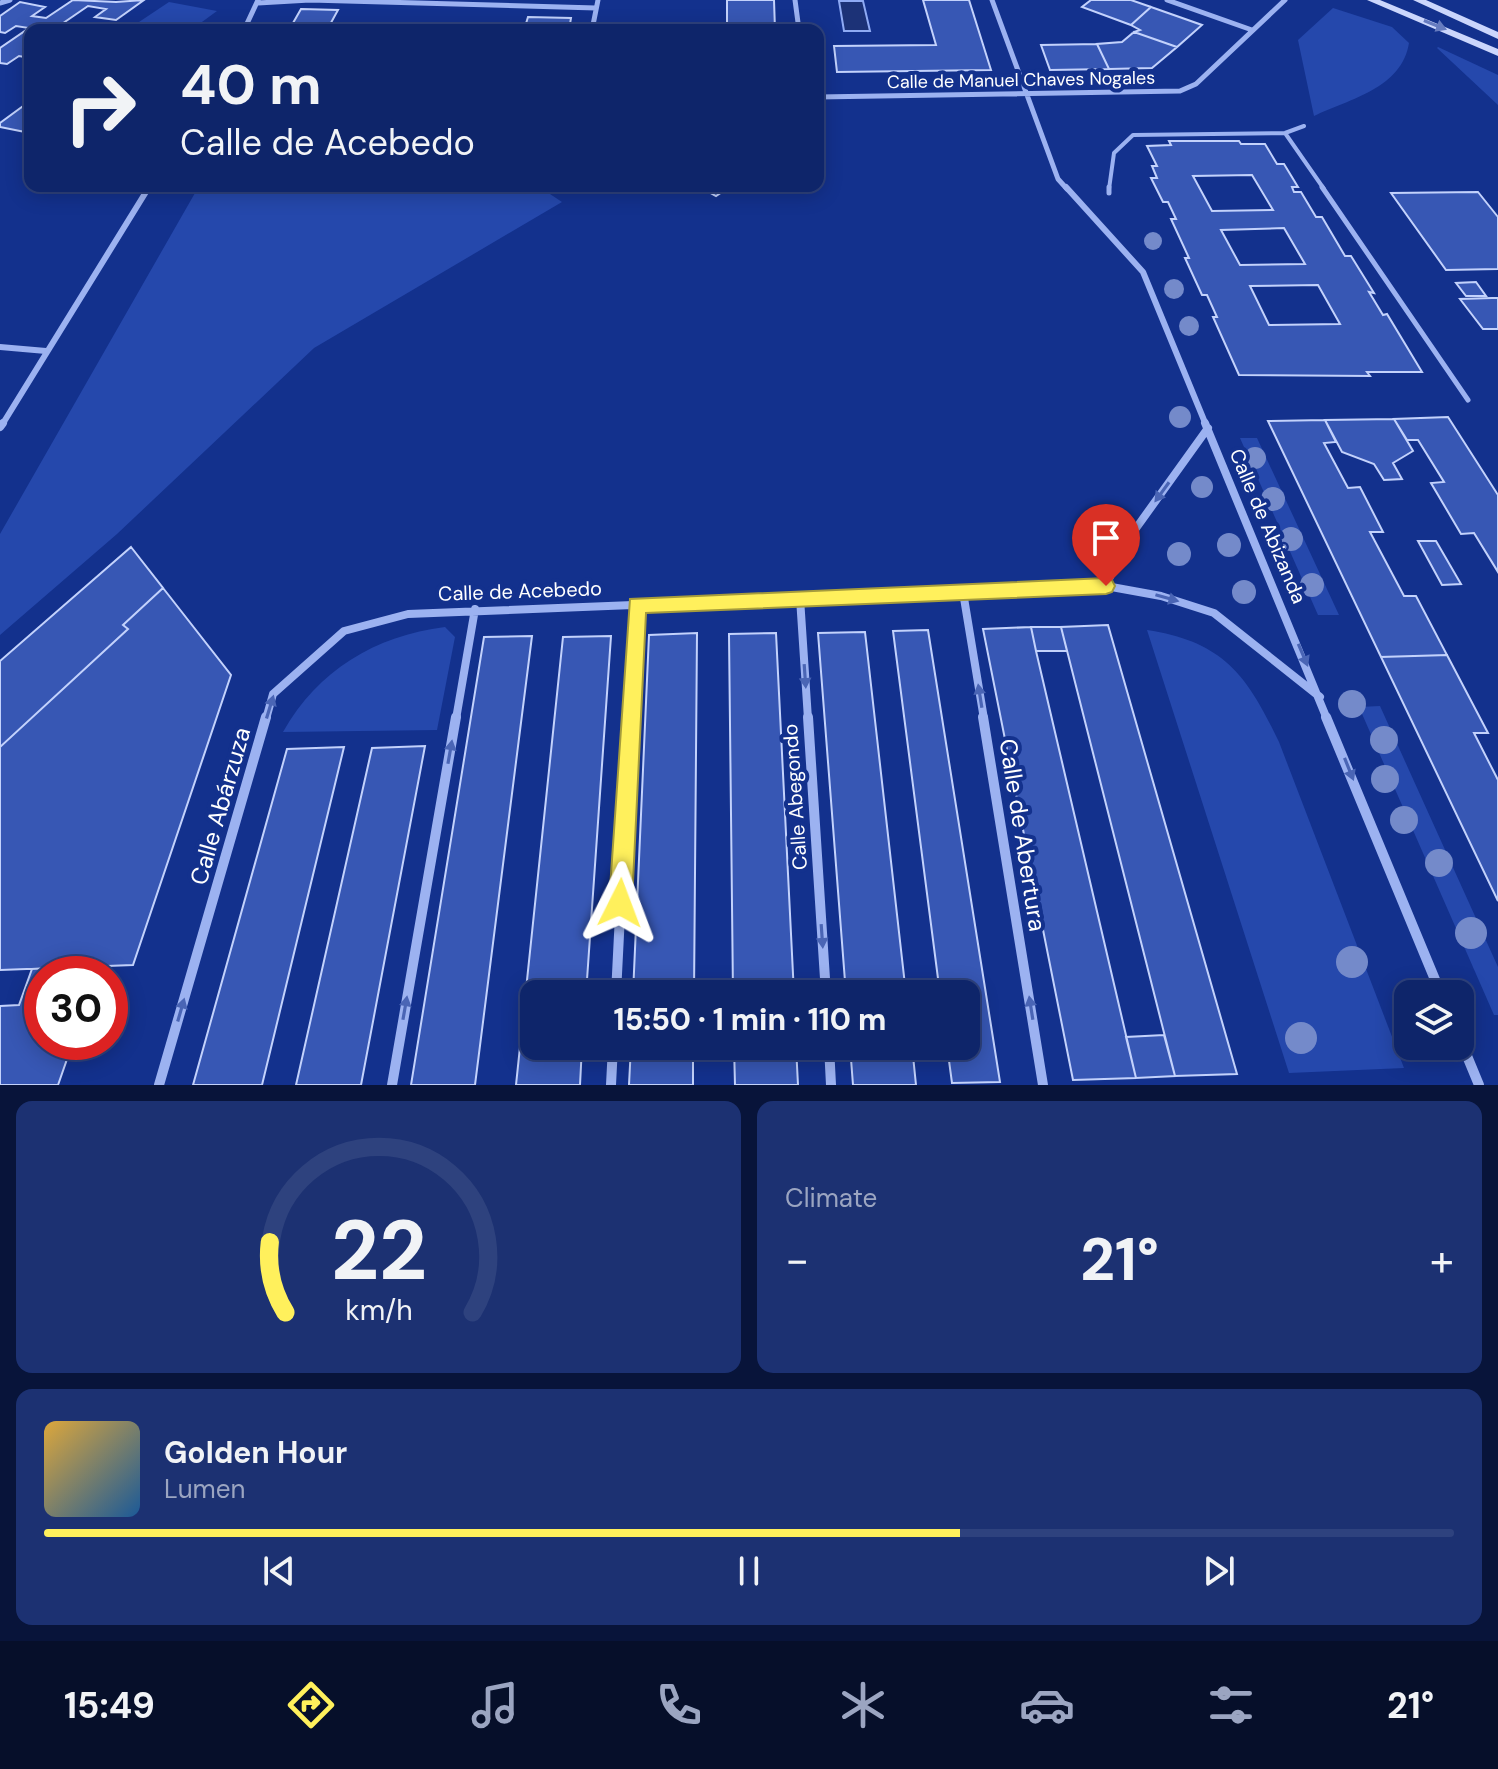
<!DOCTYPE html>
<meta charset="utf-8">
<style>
body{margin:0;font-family:"DM Sans",sans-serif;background:#1c3172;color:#f1f3f6;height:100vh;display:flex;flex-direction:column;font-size:30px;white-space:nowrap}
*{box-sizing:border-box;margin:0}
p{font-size:26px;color:#9ba5c1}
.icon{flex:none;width:44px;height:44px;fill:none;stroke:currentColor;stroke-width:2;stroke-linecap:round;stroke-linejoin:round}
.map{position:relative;height:1085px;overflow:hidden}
.details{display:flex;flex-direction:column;gap:16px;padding:16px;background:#08143a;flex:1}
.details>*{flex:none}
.top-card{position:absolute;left:24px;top:24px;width:800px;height:168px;border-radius:16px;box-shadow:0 4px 20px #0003,0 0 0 2px #2e427e;background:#0e256a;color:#f1f3f6;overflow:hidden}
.fabs{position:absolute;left:1394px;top:980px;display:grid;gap:16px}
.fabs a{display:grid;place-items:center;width:80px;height:80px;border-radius:16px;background:#0e256a;box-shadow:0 4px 20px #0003,0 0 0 2px #2e427e;font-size:40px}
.speed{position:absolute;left:24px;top:956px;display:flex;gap:16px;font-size:40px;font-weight:700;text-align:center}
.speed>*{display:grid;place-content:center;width:104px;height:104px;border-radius:50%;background:#0e256a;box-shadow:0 4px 20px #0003,0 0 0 2px #2e427e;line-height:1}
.speed .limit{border:12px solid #d22;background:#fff;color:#111}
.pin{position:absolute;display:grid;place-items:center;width:68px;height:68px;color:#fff;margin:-82px -34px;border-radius:50% 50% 50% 0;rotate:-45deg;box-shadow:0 0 8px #0007}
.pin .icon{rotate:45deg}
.me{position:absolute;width:88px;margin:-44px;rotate:3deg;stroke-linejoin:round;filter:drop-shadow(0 0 6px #0008)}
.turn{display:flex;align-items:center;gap:28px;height:168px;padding:0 24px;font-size:36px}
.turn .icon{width:104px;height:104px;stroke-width:2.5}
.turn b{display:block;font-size:56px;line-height:68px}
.big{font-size:60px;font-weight:800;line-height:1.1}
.details .tile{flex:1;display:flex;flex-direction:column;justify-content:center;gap:12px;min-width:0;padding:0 28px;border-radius:16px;background:#1c3172}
.details .dial{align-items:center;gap:0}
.dial svg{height:208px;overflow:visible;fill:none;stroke:#2e427e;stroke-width:7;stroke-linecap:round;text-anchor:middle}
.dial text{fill:#f1f3f6;stroke:none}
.song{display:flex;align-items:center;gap:24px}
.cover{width:96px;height:96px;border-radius:12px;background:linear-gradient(135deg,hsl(40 70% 55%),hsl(210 70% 35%))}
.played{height:8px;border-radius:4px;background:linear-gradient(90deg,#fff05c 65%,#2e427e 65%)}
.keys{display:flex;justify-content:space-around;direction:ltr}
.heat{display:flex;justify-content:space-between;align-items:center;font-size:44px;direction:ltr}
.details .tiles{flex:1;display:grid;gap:16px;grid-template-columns:1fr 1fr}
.tile:last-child{grid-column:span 2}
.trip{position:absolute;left:520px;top:980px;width:460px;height:80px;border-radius:16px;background:#0e256a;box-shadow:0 4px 20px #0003,0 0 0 2px #2e427e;font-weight:800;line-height:80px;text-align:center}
.tabs{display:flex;height:128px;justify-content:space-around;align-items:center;background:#060f2a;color:#9ba5c1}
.tabs .icon{width:56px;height:56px}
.tabs .on{color:#fff05c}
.tabs b{font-size:36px;color:#f1f3f6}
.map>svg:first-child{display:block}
</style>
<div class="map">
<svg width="1498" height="1085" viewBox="0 0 1498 1085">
<rect width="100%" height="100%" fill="#13318d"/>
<!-- green -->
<path fill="#2548ac" d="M169 2 217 11 191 30H127Z
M1333 8 1392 27 1409 43C1402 88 1350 99 1314 116L1298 40Z
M1438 47 1498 75V105L1437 48Z
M199 186H538L562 202 314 348 117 534 0 635V534Z
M1240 438H1257L1339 615H1318Z
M445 627 455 637 437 730 283 732C318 670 375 636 445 627Z
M1147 630C1224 642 1247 675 1279 742L1404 1068 1289 1073Z
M1380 706 1498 967V1015H1494L1359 707Z"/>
<!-- water -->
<path fill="#1c3277" stroke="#8eaaf4" stroke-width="2" d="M839 1H863L870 31H844Z"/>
<!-- building -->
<path fill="#3757b4" stroke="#c3d2fc" stroke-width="2" fill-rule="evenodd" d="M73 0 116 2 144 0 116 20 95 17 106 9 88 6 53 30H30V46L26 48 30 49V58L19 56 7 64 0 63V48L29 28 16 26 5 33 0 32V16L20 2 45 7 32 16 46 18Z
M727 0H774L775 30H727Z
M923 0H969L991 70 837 72 834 46 936 45Z
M1091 0H1131L1151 7 1131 25 1082 7Z
M1151 7 1202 25 1177 47 1134 32 1140 30 1131 25Z
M301 9 338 10 327 30H289Z
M528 17 571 18 569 30H524Z
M1134 32 1177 47 1152 68 1109 69 1097 44 1122 42Z
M1097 44 1109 69 1050 70 1041 45Z
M30 101V133L0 127V123Z
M1169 141H1239L1241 144H1265L1277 164H1284L1298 187H1292L1294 192H1301L1316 217H1322L1345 256H1351L1374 293 1369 292 1383 315 1387 314 1422 372H1367L1370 376 1239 375 1213 317H1217L1207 295H1202L1185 258H1189L1171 219H1176L1168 202H1163L1151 178H1157L1152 166H1157L1147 146 1171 145ZM1252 175 1273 210 1212 211 1193 176ZM1284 228 1305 264 1240 265 1221 230ZM1318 285 1340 324 1269 325 1250 286Z
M698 186H731L716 196Z
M1478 192 1498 217V269L1446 270 1391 193Z
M1476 282 1486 296H1466L1456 283Z
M1492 298H1498V329H1483L1460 299Z
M1448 417 1498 495V572L1474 533 1461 534 1431 483 1444 482 1418 440H1407L1394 419Z
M1394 419 1413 451 1393 463 1402 479 1384 480 1374 464 1342 452 1325 420Z
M1325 420 1336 442 1324 443 1348 488 1360 487 1383 532H1370L1404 596H1416L1447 655 1381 657 1268 421Z
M1418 541H1436L1461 584 1442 585Z
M131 547 163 588 123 625 128 629 0 747V661Z
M163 588 231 675 133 965 0 970V747L128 629 123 625Z
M1108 625 1237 1074 1175 1076 1061 627Z
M1031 627H1061L1067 651H1036Z
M1031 627 1036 651 1136 1078 1073 1080 983 629Z
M928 630 1000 1082 952 1083 947 1046H966V994H940L893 631Z
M865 632 906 994H846L818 633Z
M697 633 694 994H633L649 635Z
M776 633 794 994H733L729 634Z
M532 636 475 1085H411L484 637Z
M611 636 586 994H534V1046H582L580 1085H516L563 637Z
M1447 655 1488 733H1474L1498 780V901L1381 657Z
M425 746 361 1085H296L372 748Z
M344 747 262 1085H193L287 749Z
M100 965 97 974H42V1042H73L58 1085H0V1006L19 1005 32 969Z
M1164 1035 1175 1076 1136 1078 1126 1037Z
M631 1046H693V1085H629Z
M734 1046H796L798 1085H735Z
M850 1046H912L916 1085H853Z"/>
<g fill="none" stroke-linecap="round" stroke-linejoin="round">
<!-- lane-far1 -->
<path stroke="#9cb2f1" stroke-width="4" d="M1285 133 1324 189
M1109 189 1114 153 1133 135 1285 133 1304 126"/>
<!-- lane -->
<path stroke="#9cb2f1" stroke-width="5" d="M1322 187 1468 400
M1109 193V187"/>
<!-- street-far3 -->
<path stroke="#9cb2f1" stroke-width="5" d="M795 0 799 30
M992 0 1058 179 1067 189
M1167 0 1252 30
M0 3 10 0
M258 3 310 0 596 8
M244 30 258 0
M592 30 598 0
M818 97 1180 91 1196 84 1285 0
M148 189 150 186"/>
<!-- street-far2 -->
<path stroke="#9cb2f1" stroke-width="6" d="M1066 187 1143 272 1206 425
M0 347 46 351
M2 425 149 187"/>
<!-- street-far1 -->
<path stroke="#9cb2f1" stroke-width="8" d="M1205 423 1327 719
M0 427 3 423
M1106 586 1124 545 1208 428
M963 592 984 719
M800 598 808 719
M266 719 273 694 344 631 408 614 1106 586 1161 596 1214 613 1320 697
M456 719 475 609
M630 719 636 605"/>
<!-- street -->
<path stroke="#9cb2f1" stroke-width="10" d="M808 717 826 994
M983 717 1043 1085
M1326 717 1441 994
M616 994 630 717
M1460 1039 1479 1085
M829 1046 831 1085
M159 1085 266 717
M392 1085 456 717
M611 1085 613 1046"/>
<!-- secondary -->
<path fill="#cbd6fc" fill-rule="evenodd" d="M1367 0H1380L1498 49V56Z
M1413 0H1426L1498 32V39Z"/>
</g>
<!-- trees -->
<g fill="#748aca">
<circle cx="1153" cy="241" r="9"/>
<circle cx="1174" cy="289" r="10"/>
<circle cx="1189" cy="326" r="10"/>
<circle cx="1180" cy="417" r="11"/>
<circle cx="1255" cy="458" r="11"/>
<circle cx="1202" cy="487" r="11"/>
<circle cx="1273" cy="499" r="12"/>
<circle cx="1291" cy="539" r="12"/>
<circle cx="1229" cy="545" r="12"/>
<circle cx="1179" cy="554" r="12"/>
<circle cx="1312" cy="585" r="12"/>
<circle cx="1244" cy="592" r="12"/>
<circle cx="1352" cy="704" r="14"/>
<circle cx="1384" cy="740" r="14"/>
<circle cx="1385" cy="779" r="14"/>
<circle cx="1404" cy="820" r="14"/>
<circle cx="1439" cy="863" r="14"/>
<circle cx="1471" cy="933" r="16"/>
<circle cx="1352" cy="962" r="16"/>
<circle cx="1301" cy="1038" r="16"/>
</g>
<!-- one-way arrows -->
<defs><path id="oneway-solid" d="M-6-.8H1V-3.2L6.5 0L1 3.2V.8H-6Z" transform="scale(2)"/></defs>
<use fill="#667bbf" href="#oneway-solid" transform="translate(1435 25) rotate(22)"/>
<g fill="#4a65b5">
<use href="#oneway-solid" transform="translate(1162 492) rotate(126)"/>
<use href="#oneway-solid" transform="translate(1167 598) rotate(16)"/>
<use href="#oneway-solid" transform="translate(1303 655) rotate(67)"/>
<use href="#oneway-solid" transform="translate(805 676) rotate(86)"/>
<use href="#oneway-solid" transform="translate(980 696) rotate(-99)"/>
<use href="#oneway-solid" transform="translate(270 707) rotate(-73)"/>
<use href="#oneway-solid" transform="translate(450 752) rotate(-80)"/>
<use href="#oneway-solid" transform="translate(1349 769) rotate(68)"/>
<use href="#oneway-solid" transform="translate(822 936) rotate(86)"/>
<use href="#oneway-solid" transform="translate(405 1008) rotate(-80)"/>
<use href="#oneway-solid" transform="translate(1031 1008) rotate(-99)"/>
<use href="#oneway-solid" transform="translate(181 1010) rotate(-74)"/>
</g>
<!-- route -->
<path fill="#fff05c" stroke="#a69c3c" stroke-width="2" d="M1106 578 1112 580 1115 586 1112 592 1106 594 646 613 632 903 629 911 620 914 612 911 609 903 630 599Z"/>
<g text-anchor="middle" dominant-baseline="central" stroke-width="8" stroke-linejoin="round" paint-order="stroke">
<!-- far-street labels -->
<g font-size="18" fill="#fff" stroke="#13318d">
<text transform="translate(1021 80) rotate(-1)">Calle de Manuel Chaves Nogales</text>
</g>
<!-- street labels -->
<g font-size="20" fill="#fff" stroke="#13318d">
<text transform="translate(1268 526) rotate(67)">Calle de Abizanda</text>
<text transform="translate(520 591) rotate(-2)">Calle de Acebedo</text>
<text transform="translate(795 797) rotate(-94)">Calle Abegondo</text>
</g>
<!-- near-street labels -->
<g font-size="24" fill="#fff" stroke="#13318d">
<text transform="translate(220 806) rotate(-74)">Calle Abárzuza</text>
<text transform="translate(1023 835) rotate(81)">Calle de Abertura</text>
</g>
</g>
</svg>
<div class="fabs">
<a><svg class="icon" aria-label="layers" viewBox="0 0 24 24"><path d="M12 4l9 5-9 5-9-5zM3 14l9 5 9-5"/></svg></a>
</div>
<div class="speed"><div class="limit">30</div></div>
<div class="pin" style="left:1106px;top:586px;background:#d93025"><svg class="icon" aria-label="arrive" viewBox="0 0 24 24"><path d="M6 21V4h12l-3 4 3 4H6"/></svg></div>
<svg class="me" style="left:620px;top:903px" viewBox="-20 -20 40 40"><path d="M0-17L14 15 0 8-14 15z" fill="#fff05c" stroke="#fff" stroke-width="4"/></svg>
<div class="trip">15:50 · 1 min · 110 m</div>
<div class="top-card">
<div class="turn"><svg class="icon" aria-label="right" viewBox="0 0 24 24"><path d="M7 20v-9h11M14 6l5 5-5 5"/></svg><div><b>40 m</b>Calle de Acebedo</div></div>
</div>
</div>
<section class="details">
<div class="tiles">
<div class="tile dial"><svg viewBox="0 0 100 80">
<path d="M14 69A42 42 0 1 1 86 69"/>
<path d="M14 69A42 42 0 0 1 8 42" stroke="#fff05c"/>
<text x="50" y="56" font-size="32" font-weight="700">22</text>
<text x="50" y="72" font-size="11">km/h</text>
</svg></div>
<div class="tile"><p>Climate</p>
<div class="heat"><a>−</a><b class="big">21°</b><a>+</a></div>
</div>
<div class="tile">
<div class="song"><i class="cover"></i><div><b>Golden Hour</b><p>Lumen</p></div></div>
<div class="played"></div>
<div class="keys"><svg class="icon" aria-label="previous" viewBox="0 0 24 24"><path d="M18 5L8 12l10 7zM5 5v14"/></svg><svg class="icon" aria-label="pause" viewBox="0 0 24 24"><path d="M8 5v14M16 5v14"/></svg><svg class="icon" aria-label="next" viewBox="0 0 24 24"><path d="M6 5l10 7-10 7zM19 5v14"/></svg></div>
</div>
</div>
</section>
<nav class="tabs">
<b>15:49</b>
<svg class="icon on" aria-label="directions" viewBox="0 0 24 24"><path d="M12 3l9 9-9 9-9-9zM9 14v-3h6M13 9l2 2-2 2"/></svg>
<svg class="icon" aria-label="music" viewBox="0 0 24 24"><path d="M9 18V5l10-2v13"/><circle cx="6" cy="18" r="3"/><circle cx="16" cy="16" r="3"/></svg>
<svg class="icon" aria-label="phone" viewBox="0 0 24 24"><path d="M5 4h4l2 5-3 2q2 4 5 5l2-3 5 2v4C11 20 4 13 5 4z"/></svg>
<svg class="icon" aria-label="climate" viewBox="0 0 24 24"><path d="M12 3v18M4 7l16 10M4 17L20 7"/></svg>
<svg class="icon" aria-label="car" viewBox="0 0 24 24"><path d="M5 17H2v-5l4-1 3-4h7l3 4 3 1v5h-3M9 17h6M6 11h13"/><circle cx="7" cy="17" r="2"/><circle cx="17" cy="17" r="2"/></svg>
<svg class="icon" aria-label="filters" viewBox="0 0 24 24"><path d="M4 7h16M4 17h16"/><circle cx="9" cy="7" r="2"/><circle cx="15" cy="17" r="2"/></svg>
<b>21°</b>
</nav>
